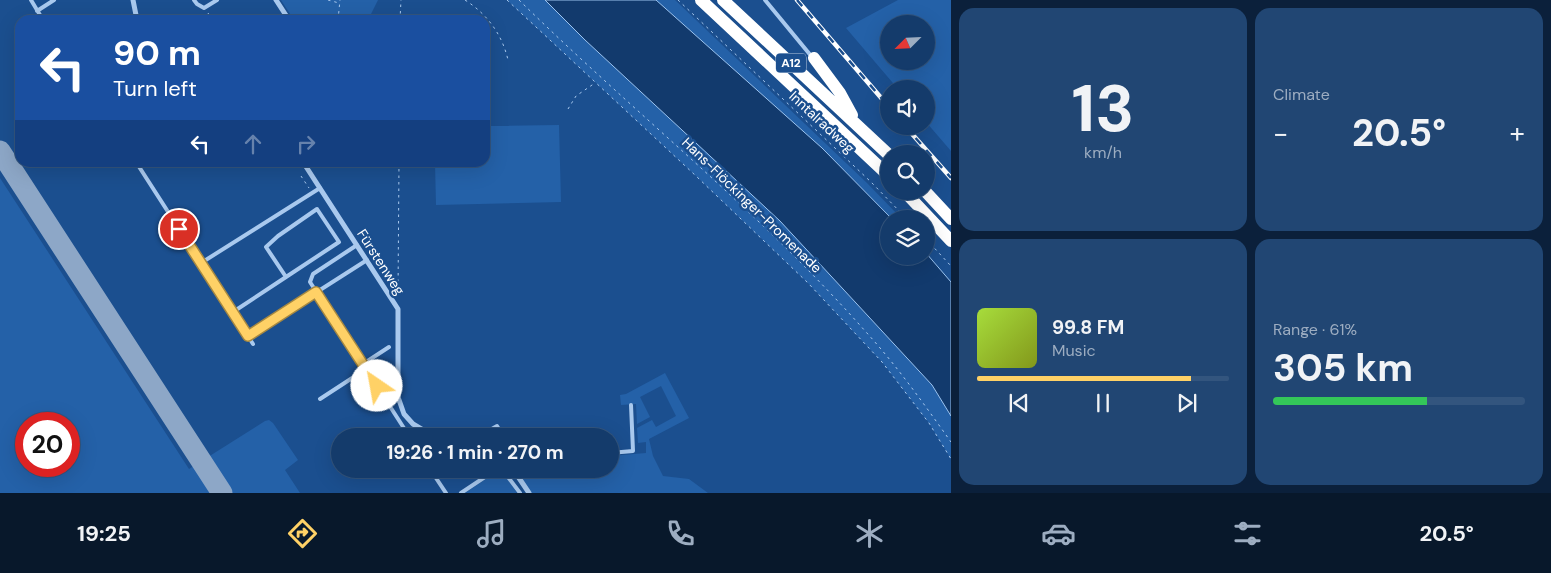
<!DOCTYPE html>
<meta charset="utf-8">
<style>
body{margin:0;font-family:"DM Sans",sans-serif;background:#214673;color:#f1f3f6;height:100vh;display:flex;flex-direction:column;font-size:19px;white-space:nowrap}
*{box-sizing:border-box;margin:0}
p{font-size:16px;color:#9dadc1}
.icon{flex:none;width:28px;height:28px;fill:none;stroke:currentColor;stroke-width:2;stroke-linecap:round;stroke-linejoin:round}
.map{position:relative;flex:1;overflow:hidden}
.sheet{display:flex;flex-direction:column;gap:8px;padding:8px;background:#0b203b;width:600px}
.sheet>*{flex:none}
.banner{position:absolute;left:15px;top:15px;width:475px;height:152px;border-radius:15px;box-shadow:0 5px 20px #0002,0 0 0 1px #33557e;background:#1a4fa0;color:#fff;overflow:hidden}
.needle{width:32px;rotate:246deg}
.buttons{position:absolute;left:880px;top:15px;display:grid;gap:10px}
.buttons a{display:grid;place-items:center;width:55px;height:55px;border-radius:50%;background:#143b6b;box-shadow:0 5px 20px #0002,0 0 0 1px #33557e;font-size:25px}
.speed{position:absolute;left:15px;top:412px;display:flex;gap:10px;font-size:25px;font-weight:700;text-align:center}
.speed>*{display:grid;place-content:center;width:65px;height:65px;border-radius:50%;background:#143b6b;box-shadow:0 5px 20px #0002,0 0 0 1px #33557e;line-height:1}
.speed .limit{border:8px solid #d22;background:#fff;color:#111}
.pin{position:absolute;display:grid;place-items:center;width:42px;height:42px;color:#fff;margin:-21px;border:2px solid #fff;border-radius:50%;box-shadow:0 1px 5px #0007}
.me{position:absolute;width:55px;margin:-28px;rotate:327deg;stroke-linejoin:round;filter:drop-shadow(0 0 4px #0008)}
.turn{display:flex;align-items:center;gap:18px;height:105px;padding:0 15px;font-size:22px}
.turn .icon{width:65px;height:65px;stroke-width:2.5}
.turn b{display:block;font-size:35px;line-height:42px}
.lanes{display:flex;align-items:center;height:48px;padding:0 15px;background:#0003;justify-content:center;gap:25px;direction:ltr}
.lanes .off{opacity:.35}
.big{font-size:38px;font-weight:700;line-height:1.1}
.sheet .widget{flex:1;display:flex;flex-direction:column;justify-content:center;gap:8px;min-width:0;padding:0 18px;border-radius:15px;background:#214673}
.sheet .dial{align-items:center;gap:0}
.dial b{font-size:65px;line-height:1}
.song{display:flex;align-items:center;gap:15px}
.cover{width:60px;height:60px;border-radius:8px;background:linear-gradient(135deg,hsl(80 70% 55%),hsl(70 70% 35%))}
.played{height:5px;border-radius:2px;background:linear-gradient(90deg,#ffd166 85%,#33557e 85%)}
.keys{display:flex;justify-content:space-around;direction:ltr}
.heat{display:flex;justify-content:space-between;align-items:center;font-size:28px;direction:ltr}
.charge{height:8px;border-radius:4px;background:linear-gradient(90deg,#34c759 61%,#33557e 0)}
.sheet .tiles{flex:1;display:grid;gap:8px;grid-template-columns:repeat(2,1fr)}
.trip{position:absolute;left:331px;top:428px;width:288px;height:50px;border-radius:25px;background:#143b6b;box-shadow:0 5px 20px #0002,0 0 0 1px #33557e;font-weight:700;line-height:50px;text-align:center}
.tabs{display:flex;height:80px;justify-content:space-around;align-items:center;background:#08182b;color:#9dadc1}
.tabs .icon{width:35px;height:35px}
.tabs .on{color:#ffd166}
.tabs b{font-size:22px;color:#f1f3f6}
main{display:flex;flex:1;min-height:0}
.map>svg:first-child{display:block}
</style>
<main>
<div class="map">
<svg width="951" height="493" viewBox="0 0 951 493">
<rect width="100%" height="100%" fill="#1b4f8f"/>
<!-- green -->
<path fill="#2461a8" fill-rule="evenodd" d="M281 0H378L368 20H294Z
M507 0H545L585 40 780 221 932 385 951 416V459L929 423 882 362 808 283 696 176Z
M656 0H675L867 183 902 219H892L822 148Z
M898 0H951V151L926 122V89H898L846 28ZM889 24H926V61H889Z
M559 125 561 202 436 205 435 163 485 162V126Z
M0 178 189 469 265 421 269 420 273 423 298 460 285 470 300 493H0ZM26 424H69V466H26Z
M665 373 689 418 649 439 653 456 663 476 689 479 708 493H530L515 469H610V456L646 453V442L638 443 637 428 652 420 656 427 676 416 661 386 640 397 650 417 637 424 636 404 621 405 620 395 626 394Z
M495 473C507 474 511 484 517 493H465Z"/>
<!-- water -->
<path fill="#123a6d" stroke="#9cc4f0" d="M545 0H656L822 148 892 219H889V256H926V253L951 282V416L932 385 780 221 585 40Z"/>
<g fill="none" stroke-linecap="round" stroke-linejoin="round">
<!-- taxiway -->
<path stroke="#8da7c7" stroke-width="21" d="M0 151 222 493"/>
<!-- path -->
<path stroke="#a9c9ee" stroke-width="1" stroke-dasharray="2.5 4" stroke-linecap="butt" d="M328 0 339 3
M465 0C487 14 502 34 508 60
M507 0 696 176 808 283 882 362 929 423 951 459
M519 0C633 112 760 212 866 332 897 366 924 404 951 442
M678 0 871 182 907 219
M208 13 212 20
M338 20 340 0
M400 20 401 0
M568 109 576 96 595 83
M294 162 296 167
M312 164 398 166
M301 176 309 188
M926 239 951 266
M398 295 399 162"/>
<!-- service -->
<path stroke="#a9c9ee" stroke-width="4" d="M31 0 43 20
M194 0 197 4 204 8 217 0
M765 0 812 57
M37 11 54 0
M136 162 253 344
M357 245 313 274 310 282 409 436
M201 263 320 188
M233 312 286 277 266 247 278 236 317 209 339 242 286 277
M248 336 367 260
M363 364 389 347
M320 399 366 369
M483 434 497 426 503 436
M610 453 633 451 631 405
M430 469 446 493
M502 469 520 493
M368 471 372 469
M461 493 497 469"/>
<!-- minor -->
<path stroke="#a9c9ee" stroke-width="5" d="M133 0 136 15 139 20
M276 0 289 20
M303 162 398 309V397L404 414 413 424 423 430 475 431 487 436
M513 469 529 493"/>
<!-- motorway -->
<path stroke="#fff" stroke-width="12" d="M701 0 889 176
M723 0 889 155
M814 58 840 93 852 115
M904 191 951 241
M925 191 951 219"/>
<defs>
<path id="rail" d="M797 0 889 107
M905 126 951 178"/>
</defs>
<!-- rail casing -->
<use href="#rail" stroke="#fff" stroke-width="4.5"/>
<!-- rail -->
<use href="#rail" stroke="#1b4f8f" stroke-width="2.5" stroke-dasharray="8" stroke-linecap="butt"/>
</g>
<g fill="none" stroke-linecap="round" stroke-linejoin="round">
<defs>
<path id="route" d="M179 229 248 336 316 292 377 386"/>
</defs>
<!-- route casing -->
<use href="#route" stroke="#a68842" stroke-width="12"/>
<!-- route -->
<use href="#route" stroke="#ffd166" stroke-width="9"/>
</g>
<g text-anchor="middle" dominant-baseline="central" stroke-width="5" stroke-linejoin="round" paint-order="stroke">
<!-- shield labels -->
<rect fill="#1b4f8f" stroke="#bbcadd" stroke-width="1" x="776" y="53.5" width="30" height="19" rx="4"/>
<g font-size="12" font-weight="bold" fill="#fff">
<text x="791" y="63">A12</text>
</g>
<!-- street labels -->
<g font-size="14" fill="#fff" stroke="#1b4f8f">
<text transform="translate(822 122) rotate(43)">Inntalradweg</text>
<text transform="translate(752 205) rotate(44)">Hans-Flöckinger-Promenade</text>
<text transform="translate(381 262) rotate(57)">Fürstenweg</text>
</g>
</g>
</svg>
<div class="buttons">
<a><svg class="needle" viewBox="-14 -14 28 28"><path d="M0-13l5 13h-10z" fill="#e53935"/><path d="M0 13l5-13h-10z" fill="#9dadc1"/></svg></a>
<a><svg class="icon" aria-label="sound" viewBox="0 0 24 24"><path d="M4 9h4l5-4v14l-5-4H4zM17 9q2 3 0 6"/></svg></a>
<a><svg class="icon" aria-label="search" viewBox="0 0 24 24"><circle cx="10" cy="10" r="6"/><path d="M15 15l6 6"/></svg></a>
<a><svg class="icon" aria-label="layers" viewBox="0 0 24 24"><path d="M12 4l9 5-9 5-9-5zM3 14l9 5 9-5"/></svg></a>
</div>
<div class="speed"><div class="limit">20</div></div>
<div class="pin" style="left:179px;top:229px;background:#d93025"><svg class="icon" aria-label="arrive" viewBox="0 0 24 24"><path d="M6 21V4h12l-3 4 3 4H6"/></svg></div>
<svg class="me" style="left:377px;top:386px" viewBox="-20 -20 40 40"><circle r="19" fill="#fff"/><path d="M0-13L10 11 0 6-10 11z" fill="#ffd166"/></svg>
<div class="trip">19:26 · 1 min · 270 m</div>
<div class="banner">
<div class="turn"><svg class="icon" aria-label="left" viewBox="0 0 24 24"><path d="M17 20v-9H6M10 6l-5 5 5 5"/></svg><div><b>90 m</b>Turn left</div></div>
<div class="lanes"><svg class="icon" aria-label="left" viewBox="0 0 24 24"><path d="M17 20v-9H6M10 6l-5 5 5 5"/></svg><svg class="icon off" aria-label="ahead" viewBox="0 0 24 24"><path d="M12 20V5M6 11l6-6 6 6"/></svg><svg class="icon off" aria-label="right" viewBox="0 0 24 24"><path d="M7 20v-9h11M14 6l5 5-5 5"/></svg></div>
</div>
</div>
<section class="sheet">
<div class="tiles">
<div class="widget dial"><b>13</b><p>km/h</p></div>
<div class="widget"><p>Climate</p>
<div class="heat"><a>−</a><b class="big">20.5°</b><a>+</a></div>
</div>
<div class="widget">
<div class="song"><i class="cover"></i><div><b>99.8 FM</b><p>Music</p></div></div>
<div class="played"></div>
<div class="keys"><svg class="icon" aria-label="previous" viewBox="0 0 24 24"><path d="M18 5L8 12l10 7zM5 5v14"/></svg><svg class="icon" aria-label="pause" viewBox="0 0 24 24"><path d="M8 5v14M16 5v14"/></svg><svg class="icon" aria-label="next" viewBox="0 0 24 24"><path d="M6 5l10 7-10 7zM19 5v14"/></svg></div>
</div>
<div class="widget"><p>Range · 61%</p><b class="big">305 km</b><div class="charge"></div></div>
</div>
</section>
</main>
<nav class="tabs">
<b>19:25</b>
<svg class="icon on" aria-label="directions" viewBox="0 0 24 24"><path d="M12 3l9 9-9 9-9-9zM9 14v-3h6M13 9l2 2-2 2"/></svg>
<svg class="icon" aria-label="music" viewBox="0 0 24 24"><path d="M9 18V5l10-2v13"/><circle cx="6" cy="18" r="3"/><circle cx="16" cy="16" r="3"/></svg>
<svg class="icon" aria-label="phone" viewBox="0 0 24 24"><path d="M5 4h4l2 5-3 2q2 4 5 5l2-3 5 2v4C11 20 4 13 5 4z"/></svg>
<svg class="icon" aria-label="climate" viewBox="0 0 24 24"><path d="M12 3v18M4 7l16 10M4 17L20 7"/></svg>
<svg class="icon" aria-label="car" viewBox="0 0 24 24"><path d="M5 17H2v-5l4-1 3-4h7l3 4 3 1v5h-3M9 17h6M6 11h13"/><circle cx="7" cy="17" r="2"/><circle cx="17" cy="17" r="2"/></svg>
<svg class="icon" aria-label="filters" viewBox="0 0 24 24"><path d="M4 7h16M4 17h16"/><circle cx="9" cy="7" r="2"/><circle cx="15" cy="17" r="2"/></svg>
<b>20.5°</b>
</nav>
